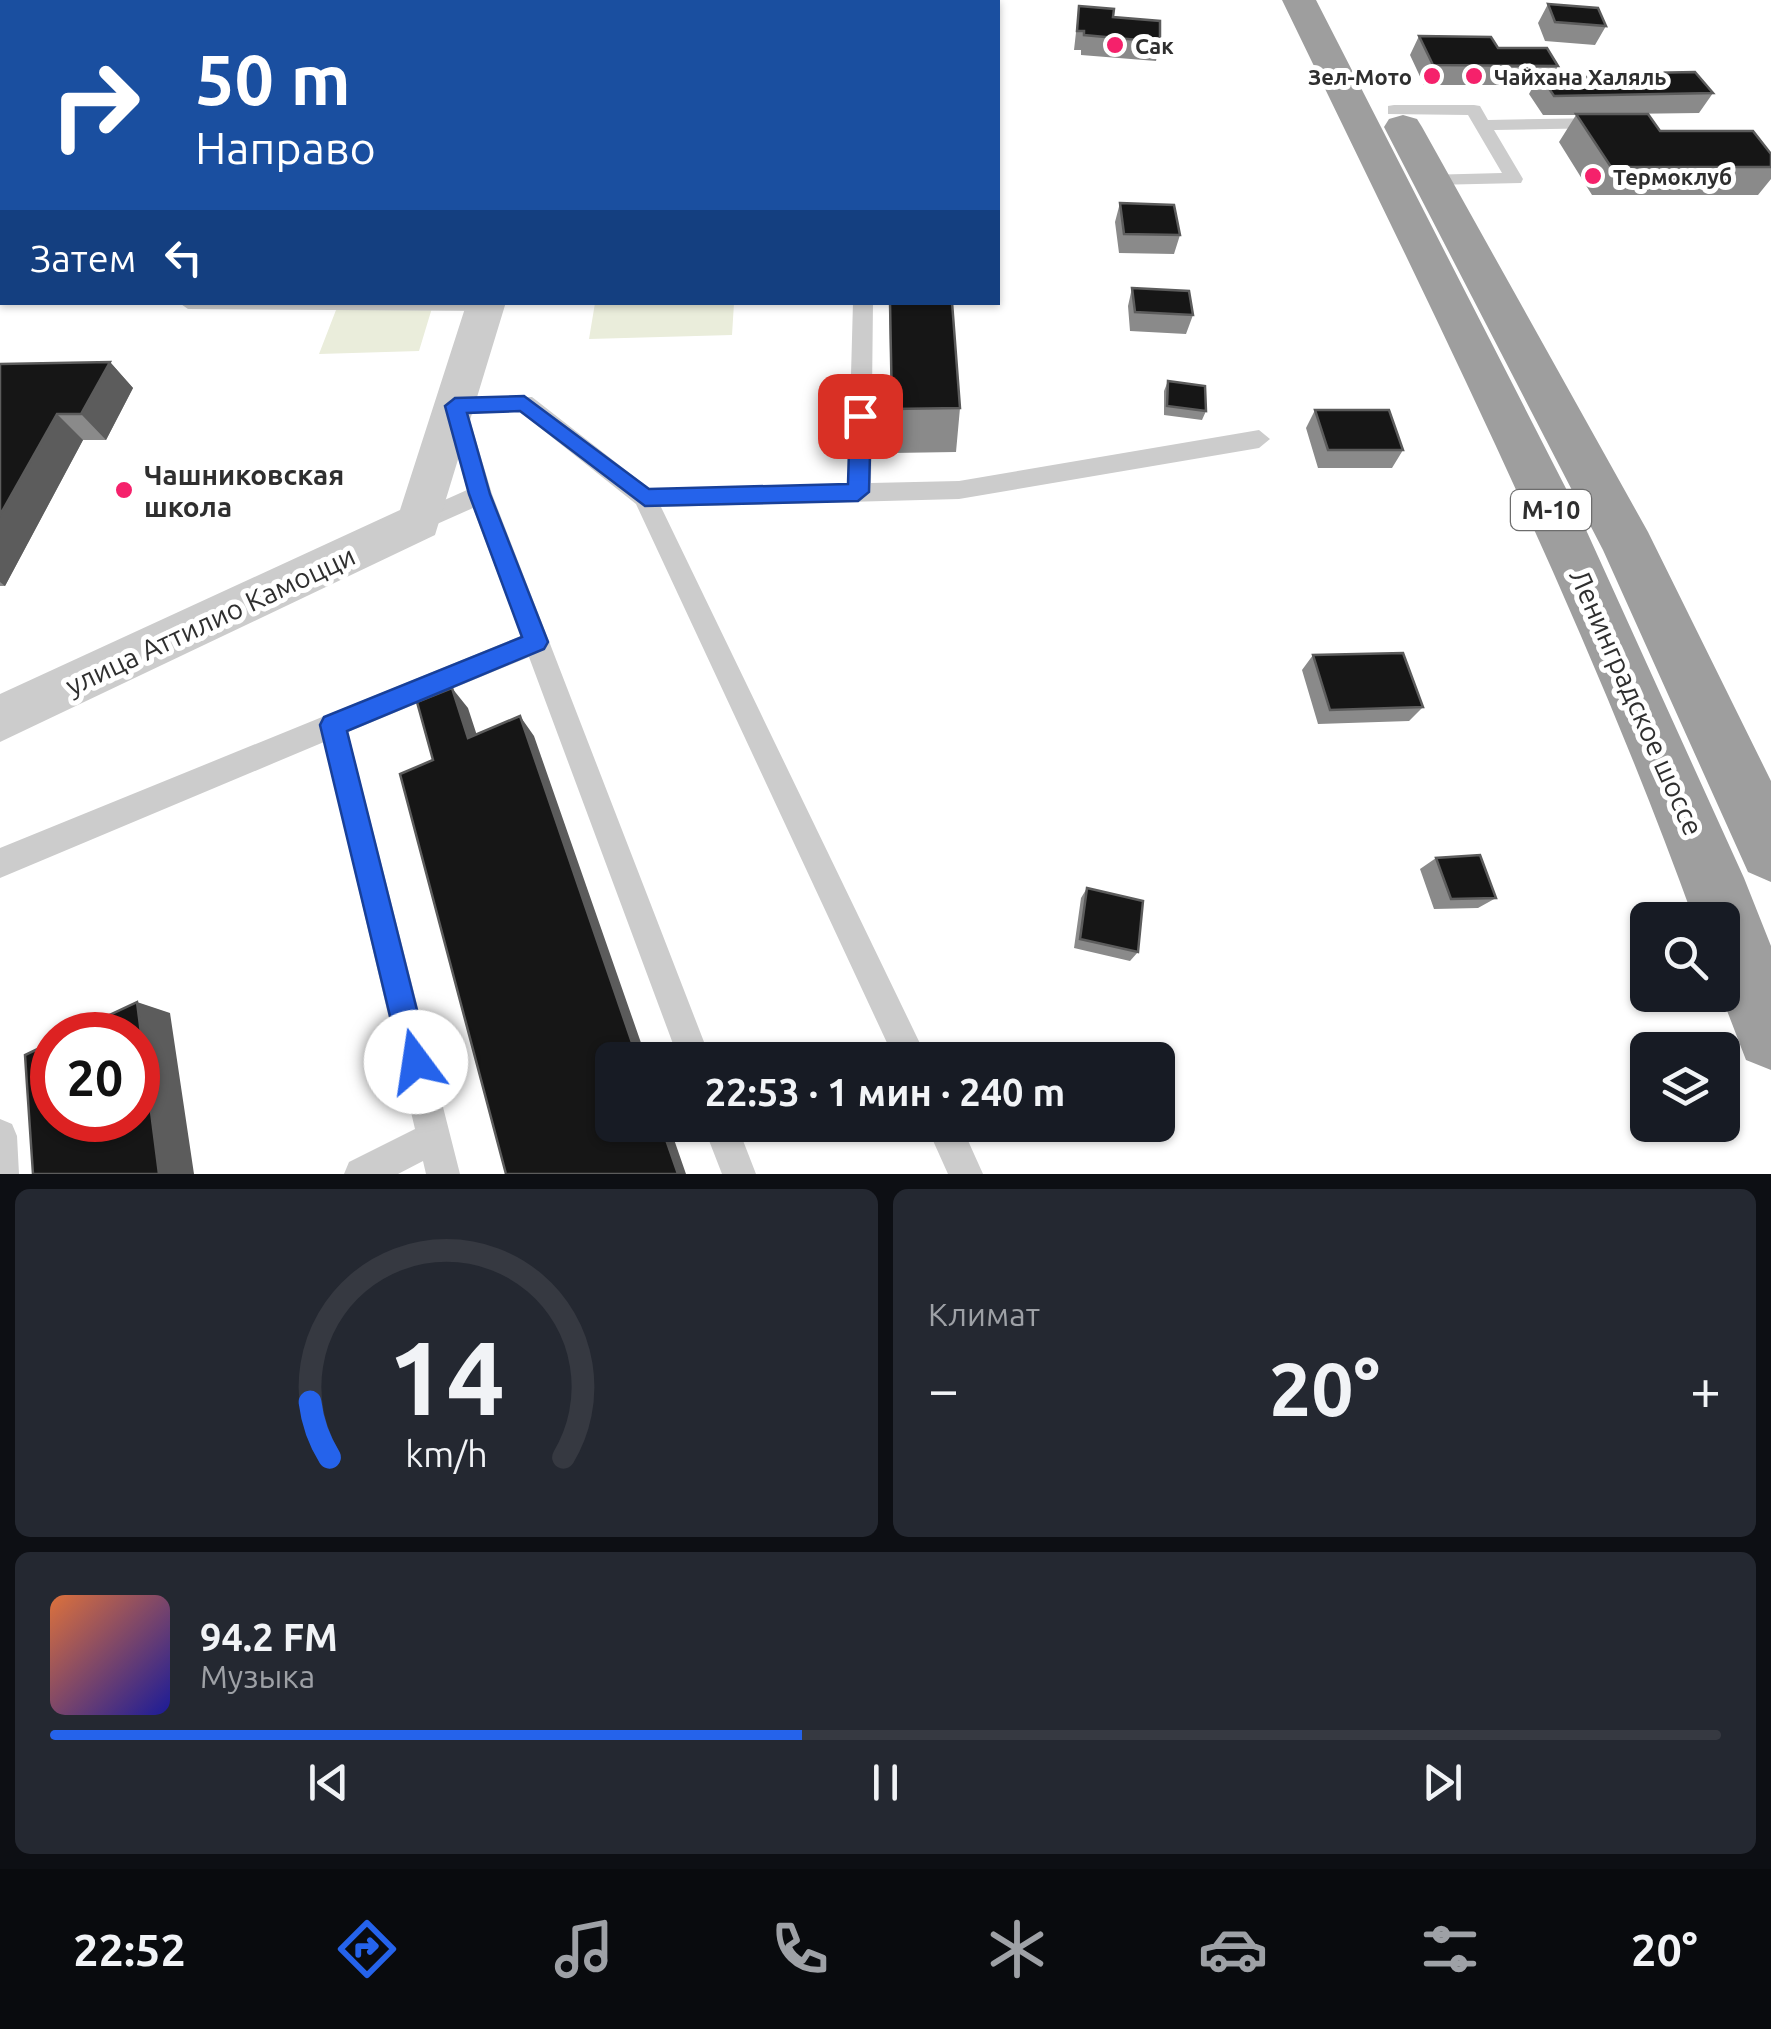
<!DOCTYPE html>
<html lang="ru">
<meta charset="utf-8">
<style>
body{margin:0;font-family:Ubuntu,sans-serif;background:#242831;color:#f1f3f6;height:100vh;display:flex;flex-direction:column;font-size:38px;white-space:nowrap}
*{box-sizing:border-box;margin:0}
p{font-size:32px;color:#9ea1a6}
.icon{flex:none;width:55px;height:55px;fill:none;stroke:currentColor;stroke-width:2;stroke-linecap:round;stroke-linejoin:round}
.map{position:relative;height:1174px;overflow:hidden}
.panel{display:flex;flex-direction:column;gap:15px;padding:15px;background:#0d0f14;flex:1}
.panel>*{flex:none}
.banner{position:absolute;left:0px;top:0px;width:1000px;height:305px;box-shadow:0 2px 8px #0004;background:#1a4fa0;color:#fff;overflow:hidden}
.buttons{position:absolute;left:1630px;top:902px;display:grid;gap:20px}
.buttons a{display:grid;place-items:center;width:110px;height:110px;border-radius:15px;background:#171b24;box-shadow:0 2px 8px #0004;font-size:50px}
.speed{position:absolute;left:30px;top:1012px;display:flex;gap:20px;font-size:50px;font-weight:700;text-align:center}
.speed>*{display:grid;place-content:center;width:130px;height:130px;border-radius:50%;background:#171b24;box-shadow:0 2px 8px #0004;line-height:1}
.speed .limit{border:15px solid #d22;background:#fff;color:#111}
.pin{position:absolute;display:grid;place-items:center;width:85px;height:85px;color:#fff;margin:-42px;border-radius:20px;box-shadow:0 5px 15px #0006}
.me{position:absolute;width:110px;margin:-55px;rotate:346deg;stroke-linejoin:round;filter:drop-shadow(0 0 8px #0008)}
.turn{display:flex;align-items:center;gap:35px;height:210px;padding:0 30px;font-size:45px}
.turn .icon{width:130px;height:130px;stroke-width:2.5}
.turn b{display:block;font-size:70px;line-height:85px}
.then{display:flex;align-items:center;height:95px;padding:0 30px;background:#0003;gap:20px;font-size:38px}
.big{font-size:75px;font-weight:700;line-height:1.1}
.panel .card{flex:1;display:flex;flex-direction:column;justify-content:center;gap:15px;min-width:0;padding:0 35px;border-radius:15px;background:#242831}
.panel .dial{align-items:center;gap:0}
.dial svg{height:260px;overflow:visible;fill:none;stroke:#363941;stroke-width:7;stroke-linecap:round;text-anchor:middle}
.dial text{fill:#f1f3f6;stroke:none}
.song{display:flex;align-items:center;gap:30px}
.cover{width:120px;height:120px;border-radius:15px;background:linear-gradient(135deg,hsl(20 70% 55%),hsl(240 70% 35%))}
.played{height:10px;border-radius:5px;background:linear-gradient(90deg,#2563eb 45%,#363941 45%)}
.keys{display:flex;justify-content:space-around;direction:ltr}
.heat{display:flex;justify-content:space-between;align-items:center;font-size:55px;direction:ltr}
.panel .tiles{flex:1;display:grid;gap:15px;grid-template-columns:1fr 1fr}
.card:last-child{grid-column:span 2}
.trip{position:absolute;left:595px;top:1042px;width:580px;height:100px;border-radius:15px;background:#171b24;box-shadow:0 2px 8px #0004;font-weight:700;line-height:100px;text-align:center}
.tab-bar{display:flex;height:160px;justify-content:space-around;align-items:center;background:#090b0e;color:#9ea1a6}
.tab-bar .icon{width:70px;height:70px}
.tab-bar .active{color:#2563eb}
.tab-bar b{font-size:45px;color:#f1f3f6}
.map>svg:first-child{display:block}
</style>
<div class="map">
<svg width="1771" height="1174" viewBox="0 0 1771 1174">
<rect width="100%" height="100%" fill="#fff"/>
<!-- green -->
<path fill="#eaeddb" d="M595 303H734L732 335 589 339Z
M432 308 419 351 319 354 336 310Z"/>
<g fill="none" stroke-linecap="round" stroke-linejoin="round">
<!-- service -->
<path fill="#ccc" fill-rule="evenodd" d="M1394 105H1474L1480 106 1488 120 1603 118 1612 123 1603 128 1494 130 1523 179 1521 183 1432 185 1425 183V175L1502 173 1468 115 1388 114V106Z
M0 130H2V140H0Z
M2 272V289L0 290V273Z
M178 302H496L497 304 487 311 188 309Z
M853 302H873L871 483 959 481 1259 430 1270 439 1259 448 959 499 661 507 928 1060H895L636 504 519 411 468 414 492 494 711 1060H679L529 657 348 732 460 1174H426L423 1161 398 1174H344L349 1162 415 1129 324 742 0 878V848L521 636 473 508 419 532 411 529 407 522 411 515 467 490 444 406 447 400 532 397 650 489 848 484Z
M0 1119 12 1124 17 1136 19 1174H0Z
M703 1125H737L756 1174H722Z
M926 1125H961L983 1174H948Z"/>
<!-- minor -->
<path fill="#ccc" fill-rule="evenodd" d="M467 302H506L435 535 0 742V694L400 510Z"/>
<!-- trunk -->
<path fill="#9e9e9e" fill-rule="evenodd" d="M1282 0H1316L1577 510 1744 878 1771 946V1070L1746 1060 1721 995 1722 920H1694C1580 604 1428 302 1282 0Z
M1403 115 1417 119 1422 127 1648 532 1771 781V882L1748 872 1603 550 1384 127 1389 119Z"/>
</g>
<!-- wall -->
<path fill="#8a8a8a" d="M1548 4 1606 26 1595 45 1545 41 1538 23Z
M1079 6 1113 17 1160 42 1156 61 1081 55V50H1074Z
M1419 36 1498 48 1558 66 1553 75 1713 93 1699 113 1621 114 1660 131 1771 154V179L1758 195H1592L1559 142 1576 115H1543L1529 94 1534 85H1424L1410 55Z
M1120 203 1180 235 1174 254 1119 253 1115 222Z
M1132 288 1193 315 1186 334 1130 331 1128 306Z
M889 302H952L960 408 956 452 892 453Z
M110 362 133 388 106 440H83L5 586H0V364Z
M1168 381 1206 411 1202 420 1164 415V391Z
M1315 410 1403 450 1392 468H1318L1306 428Z
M1313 655 1423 707 1409 721 1318 724 1302 670Z
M1436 858 1496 898 1478 908 1434 909 1420 869Z
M1087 888 1138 952 1130 961 1074 948 1081 898Z"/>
<!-- shaded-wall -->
<path fill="#5c5c5c" d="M459 0H484V2H458Z
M110 362 133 388 106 440 81 414Z
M57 414 83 440 5 586 0 582V515Z
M452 688 468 708 484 757 468 738Z
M520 716 534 736 647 1060H638Z
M137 1002 170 1013 194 1174H159Z
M661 1125H669L686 1174H678Z"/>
<!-- building -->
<path fill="#161616" stroke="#5c5c5c" stroke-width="2.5" d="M382 0H459L458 2H381Z
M1548 4 1598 8 1606 26 1555 22Z
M1079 6 1114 9 1113 17 1160 21V42L1084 35V31H1077Z
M1419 36 1491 37 1498 48H1547L1558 66 1433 65Z
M1695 72 1713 93 1554 96 1540 75Z
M1576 114H1648L1660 131H1753L1771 154V167H1611Z
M1120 203 1174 205 1180 235 1124 234Z
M1132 288 1189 291 1193 315 1135 312Z
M890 302H952L960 408 892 409Z
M110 362 81 414H57L0 515V364Z
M1168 381 1205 386 1206 411 1167 406Z
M1315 410H1389L1403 450H1328Z
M1403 653 1423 707 1330 710 1313 655Z
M452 688 468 738 520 716 638 1060H612V1125H661L678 1174H506L400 774 433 760 417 702Z
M1480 855 1496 898 1451 899 1436 858Z
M1087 888 1143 901 1138 952 1080 939Z
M137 1002 159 1174H33L25 1055 52 1042V1120H138V1035H67Z"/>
<!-- route -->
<path fill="#2563eb" stroke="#184099" stroke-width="2.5" d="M524 396 649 489 848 484 850 416 860 409 871 416 869 492 858 501 645 506 520 411 467 413 490 494 548 642 544 649 347 731 430 1062 426 1073 416 1077 405 1073 401 1062 320 725 324 717 522 637 469 494 445 406 455 398Z"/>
<!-- markers -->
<g fill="#f5216b" stroke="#fff" stroke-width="4">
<circle cx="1115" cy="45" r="10"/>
<circle cx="1432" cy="76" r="10"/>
<circle cx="1474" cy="76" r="10"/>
<circle cx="1593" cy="176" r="10"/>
<circle cx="124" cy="490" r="10"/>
</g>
<g text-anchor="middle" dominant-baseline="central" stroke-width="10" stroke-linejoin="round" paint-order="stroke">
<!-- far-poi labels -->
<g font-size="22" font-weight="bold" fill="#2f2f2f" stroke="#fff" text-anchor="start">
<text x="1135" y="45">Сак</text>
<text x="1412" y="76" text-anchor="end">Зел-Мото</text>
<text x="1494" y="76">Чайхана Халяль</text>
<text x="1613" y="176">Термоклуб</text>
</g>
<!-- shield labels -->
<rect fill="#fff" stroke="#6d6d6d" stroke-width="2.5" x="1511" y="490" width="80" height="40" rx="8"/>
<g font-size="25" font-weight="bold" fill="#2f2f2f">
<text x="1551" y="510">М-10</text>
</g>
<!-- poi labels -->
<g font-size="28" font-weight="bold" fill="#2f2f2f" stroke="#fff" text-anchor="start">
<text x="144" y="474">Чашниковская<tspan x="144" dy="32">школа</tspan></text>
</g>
<!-- street labels -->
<g font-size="28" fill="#2f2f2f" stroke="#fff">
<text transform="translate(210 620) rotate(-25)">улица Аттилио Камоцци</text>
<text transform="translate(1637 702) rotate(66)">Ленинградское шоссе</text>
</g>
</g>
</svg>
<div class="buttons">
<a><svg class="icon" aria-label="search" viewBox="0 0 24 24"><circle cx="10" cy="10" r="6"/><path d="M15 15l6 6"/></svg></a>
<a><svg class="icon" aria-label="layers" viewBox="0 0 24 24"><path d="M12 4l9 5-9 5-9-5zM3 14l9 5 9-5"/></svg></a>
</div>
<div class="speed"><div class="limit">20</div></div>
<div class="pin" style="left:860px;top:416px;background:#d93025"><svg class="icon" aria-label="arrive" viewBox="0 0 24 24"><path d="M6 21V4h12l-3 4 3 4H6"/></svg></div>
<svg class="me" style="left:416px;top:1062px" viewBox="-20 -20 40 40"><circle r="19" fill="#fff"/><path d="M0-13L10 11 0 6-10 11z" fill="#2563eb"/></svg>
<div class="trip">22:53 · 1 мин · 240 m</div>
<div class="banner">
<div class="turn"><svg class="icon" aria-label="right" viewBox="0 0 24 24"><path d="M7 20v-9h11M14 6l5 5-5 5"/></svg><div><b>50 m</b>Направо</div></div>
<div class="then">Затем<svg class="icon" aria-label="left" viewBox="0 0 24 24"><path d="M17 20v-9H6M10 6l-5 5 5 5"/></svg></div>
</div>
</div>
<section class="panel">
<div class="tiles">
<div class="card dial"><svg viewBox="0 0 100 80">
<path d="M14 69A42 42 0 1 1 86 69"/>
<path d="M14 69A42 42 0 0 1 8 52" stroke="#2563eb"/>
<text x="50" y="56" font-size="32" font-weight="700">14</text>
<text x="50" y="72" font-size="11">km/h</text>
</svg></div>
<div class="card"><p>Климат</p>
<div class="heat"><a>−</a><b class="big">20°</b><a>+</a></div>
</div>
<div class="card">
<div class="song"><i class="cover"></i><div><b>94.2 FM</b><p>Музыка</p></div></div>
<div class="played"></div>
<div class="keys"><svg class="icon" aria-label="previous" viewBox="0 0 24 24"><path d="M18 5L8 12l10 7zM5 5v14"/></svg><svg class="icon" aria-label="pause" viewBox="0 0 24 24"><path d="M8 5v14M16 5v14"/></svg><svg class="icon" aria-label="next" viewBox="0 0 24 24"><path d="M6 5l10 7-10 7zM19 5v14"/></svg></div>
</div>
</div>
</section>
<nav class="tab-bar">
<b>22:52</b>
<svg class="icon active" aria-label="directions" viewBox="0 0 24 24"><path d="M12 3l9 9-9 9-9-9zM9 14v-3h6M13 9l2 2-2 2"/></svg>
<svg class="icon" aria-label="music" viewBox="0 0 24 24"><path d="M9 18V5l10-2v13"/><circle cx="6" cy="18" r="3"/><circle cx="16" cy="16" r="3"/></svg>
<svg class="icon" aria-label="phone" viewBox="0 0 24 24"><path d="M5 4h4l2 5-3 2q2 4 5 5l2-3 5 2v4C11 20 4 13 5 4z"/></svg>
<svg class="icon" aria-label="climate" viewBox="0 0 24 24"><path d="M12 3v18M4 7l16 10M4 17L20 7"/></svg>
<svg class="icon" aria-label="car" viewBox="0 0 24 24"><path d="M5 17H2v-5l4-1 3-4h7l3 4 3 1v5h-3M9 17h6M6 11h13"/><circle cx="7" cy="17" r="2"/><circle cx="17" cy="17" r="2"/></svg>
<svg class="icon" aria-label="filters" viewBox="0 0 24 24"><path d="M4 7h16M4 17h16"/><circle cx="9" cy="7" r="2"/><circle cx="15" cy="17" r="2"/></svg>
<b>20°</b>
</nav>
